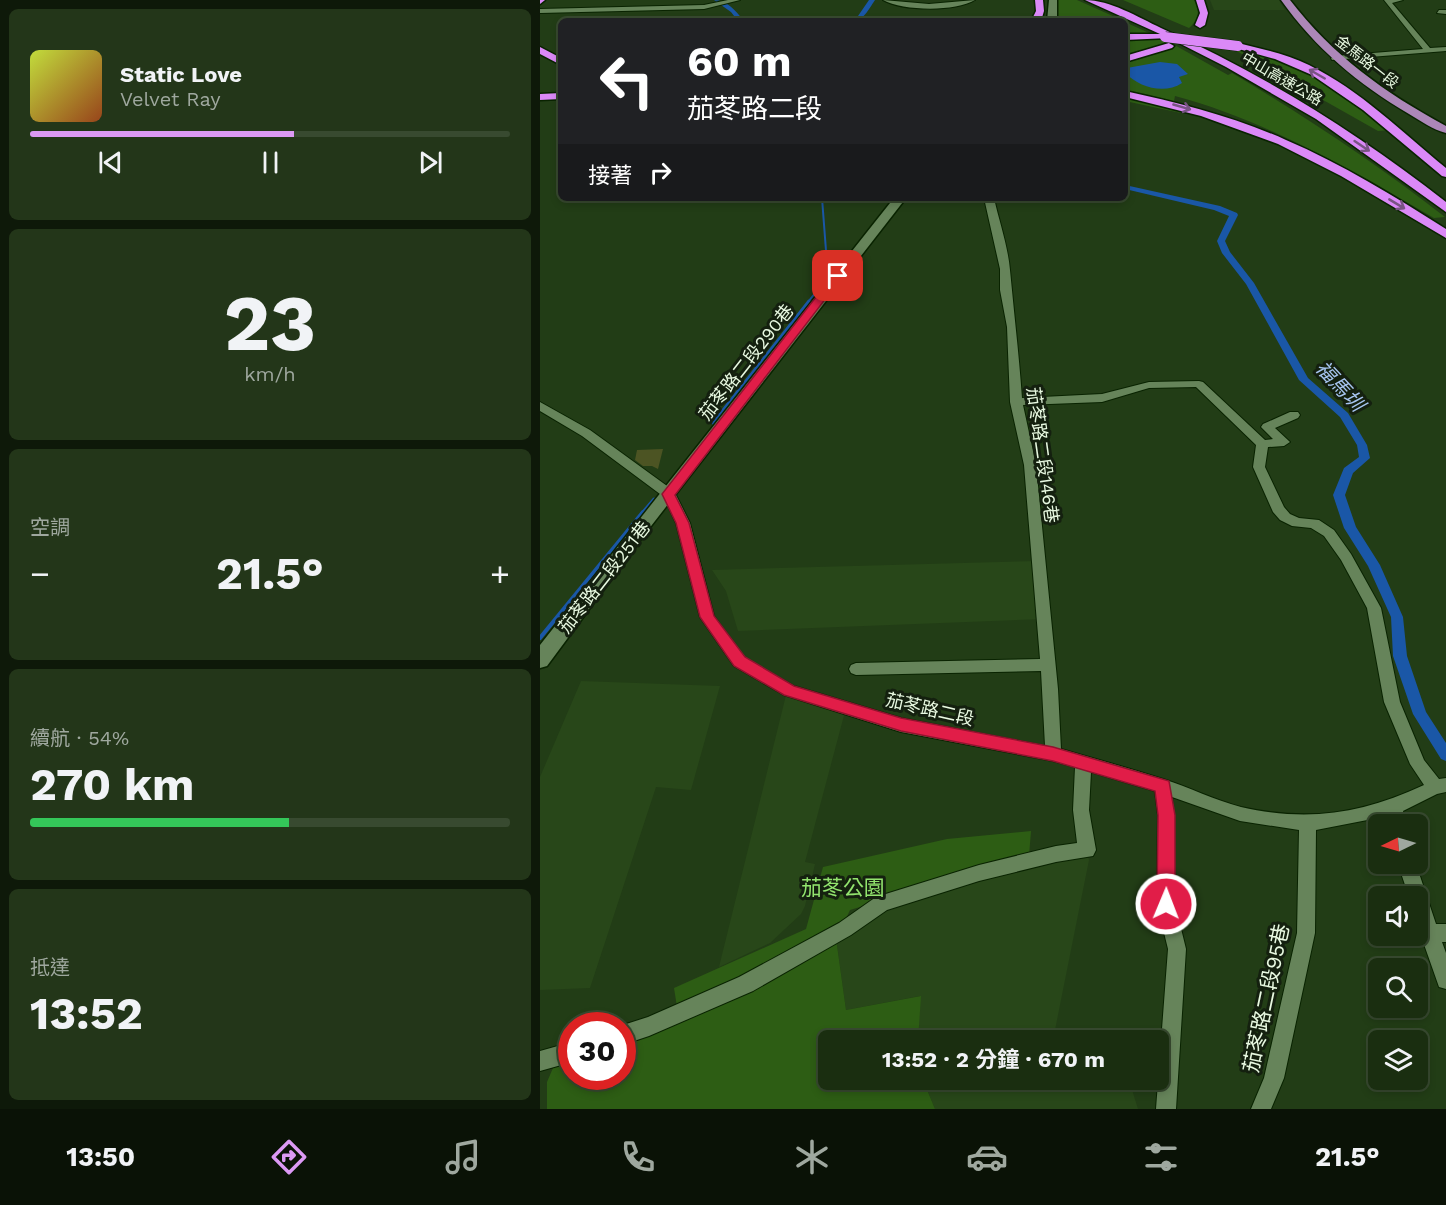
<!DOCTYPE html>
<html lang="zh-TW">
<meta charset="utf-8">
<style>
body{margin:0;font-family:"Work Sans","Noto Sans TC",sans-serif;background:#233619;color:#f1f3f6;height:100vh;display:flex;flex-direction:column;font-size:22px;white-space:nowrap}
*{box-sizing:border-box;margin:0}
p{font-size:20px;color:#9fa89f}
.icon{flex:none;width:33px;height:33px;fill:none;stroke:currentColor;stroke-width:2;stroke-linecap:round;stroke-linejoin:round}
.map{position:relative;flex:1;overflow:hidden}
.panel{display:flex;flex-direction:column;gap:9px;padding:9px;background:#0e1909;width:540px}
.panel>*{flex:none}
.top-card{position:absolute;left:18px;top:18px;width:570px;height:183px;border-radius:9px;box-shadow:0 3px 9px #0003,0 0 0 2px #384a30;background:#202124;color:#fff;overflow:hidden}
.needle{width:39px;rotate:265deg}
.buttons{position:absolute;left:828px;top:814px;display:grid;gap:12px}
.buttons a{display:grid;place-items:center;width:60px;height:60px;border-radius:9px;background:#1a2e10;box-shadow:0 3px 9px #0003,0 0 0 2px #384a30;font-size:30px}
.speed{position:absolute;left:18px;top:1012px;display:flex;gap:12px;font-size:30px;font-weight:700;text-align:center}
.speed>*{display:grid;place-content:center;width:78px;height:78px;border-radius:50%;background:#1a2e10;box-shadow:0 3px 9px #0003,0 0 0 2px #384a30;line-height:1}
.speed .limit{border:9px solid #d22;background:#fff;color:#111}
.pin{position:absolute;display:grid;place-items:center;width:51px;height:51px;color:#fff;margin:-26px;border-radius:12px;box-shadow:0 3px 9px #0006}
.me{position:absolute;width:66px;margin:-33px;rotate:1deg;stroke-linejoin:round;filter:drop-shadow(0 0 4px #0008)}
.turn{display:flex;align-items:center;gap:21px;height:126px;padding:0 30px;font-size:27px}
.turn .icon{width:78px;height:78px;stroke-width:2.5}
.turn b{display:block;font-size:42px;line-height:51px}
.then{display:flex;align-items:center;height:57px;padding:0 30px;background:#0003;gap:12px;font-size:22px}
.big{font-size:45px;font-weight:700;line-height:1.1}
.panel .tile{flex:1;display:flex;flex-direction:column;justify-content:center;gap:9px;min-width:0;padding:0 21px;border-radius:9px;background:#233619}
.panel .dial{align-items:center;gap:0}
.dial b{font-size:78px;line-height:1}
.song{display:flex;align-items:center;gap:18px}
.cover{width:72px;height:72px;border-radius:9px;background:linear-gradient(135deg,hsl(70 70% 55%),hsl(20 70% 35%))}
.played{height:6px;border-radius:3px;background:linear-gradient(90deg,#dc99f4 55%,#384a30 55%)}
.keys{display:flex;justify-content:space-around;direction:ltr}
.heat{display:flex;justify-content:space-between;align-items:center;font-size:33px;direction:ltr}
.charge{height:9px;border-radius:4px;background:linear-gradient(90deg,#34c759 54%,#384a30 0)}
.trip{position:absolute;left:278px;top:1030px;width:351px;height:60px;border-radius:9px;background:#1a2e10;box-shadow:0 3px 9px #0003,0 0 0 2px #384a30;font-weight:700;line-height:60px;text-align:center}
.tabs{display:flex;height:96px;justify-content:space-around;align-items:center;background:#0a1206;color:#9fa89f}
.tabs .icon{width:42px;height:42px}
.tabs .selected{color:#dc99f4}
.tabs b{font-size:27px;color:#f1f3f6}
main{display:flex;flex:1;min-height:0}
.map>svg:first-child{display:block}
</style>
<main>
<section class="panel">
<div class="tile">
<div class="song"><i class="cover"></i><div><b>Static Love</b><p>Velvet Ray</p></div></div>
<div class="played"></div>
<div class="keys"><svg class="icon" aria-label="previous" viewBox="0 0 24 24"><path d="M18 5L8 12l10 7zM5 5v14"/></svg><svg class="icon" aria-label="pause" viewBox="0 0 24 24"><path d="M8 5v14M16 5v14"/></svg><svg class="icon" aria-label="next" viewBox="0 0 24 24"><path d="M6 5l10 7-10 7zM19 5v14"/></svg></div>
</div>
<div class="tile dial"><b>23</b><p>km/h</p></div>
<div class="tile"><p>空調</p>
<div class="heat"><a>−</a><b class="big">21.5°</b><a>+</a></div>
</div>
<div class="tile"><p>續航 · 54%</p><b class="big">270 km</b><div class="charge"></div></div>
<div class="tile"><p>抵達</p><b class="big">13:52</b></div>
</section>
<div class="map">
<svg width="906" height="1109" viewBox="0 0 906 1109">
<rect width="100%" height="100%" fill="#223d16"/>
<!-- built -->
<path fill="#284719" d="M670 0H739L745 10H674Z
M498 561 503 619 198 631 186 591 172 570Z
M41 681 180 686 151 790 116 787 50 988 0 990V777Z
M248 687 306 708 265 862 275 864 265 906 261 914 230 943 179 967Z
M548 856 549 860 515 1030 527 1033 531 1041H378L380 996 306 1010 295 931 432 872Z
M383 1080H589L598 1109H395Z"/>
<!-- green -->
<path fill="#2d5d14" d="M513 0H537L584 21H513Z
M583 0H654C661 11 658 20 649 28Z
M585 22 631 43 688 75 692 73C766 117 837 164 905 217L894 218C811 170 728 121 635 96L634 101 641 113 585 101Z
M693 49C756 55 803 94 852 130L838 131Z
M491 831 489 856 310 910 302 927 295 931 306 1010 381 996 378 1041H288V1080H383L395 1109H7V1082L16 1061 31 1052 32 1077H82L83 1036 137 1007 134 988 266 929 283 867 407 839Z"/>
<!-- water -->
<path fill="#1a57a7" d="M620 62 637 64 648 74 639 77 642 83C624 95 599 87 585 73L590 71 587 68Z"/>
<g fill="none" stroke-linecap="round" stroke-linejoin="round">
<!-- stream-far2 -->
<path stroke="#1a57a7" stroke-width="2" d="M268 302 288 277 282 198"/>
<!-- stream-far1 -->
<path stroke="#1a57a7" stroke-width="3" d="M173 423 269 301
M102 513 114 499"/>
<!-- stream -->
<path stroke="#1a57a7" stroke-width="4" d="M0 638 103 512"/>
<!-- canal -->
<path fill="#1a57a7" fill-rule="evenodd" d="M174 0C187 0 196 11 204 21H198L191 12Z
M329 0H335C328 10 324 21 311 21L318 16Z
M585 185 680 206 697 213 698 215 685 241 690 252 714 283 768 378 808 413 827 445 830 458 813 473 805 495 816 527 840 565 863 617 867 656 886 712 906 743V761L901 759 873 714 853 656 851 617 828 566 804 528 793 495 804 468 819 457 817 445 800 417 759 380 706 284 682 253 677 241 689 216 674 210 585 189Z"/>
</g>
<!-- building -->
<path fill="#4c5423" d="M123 449 118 469 112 466H103L95 460 97 450Z"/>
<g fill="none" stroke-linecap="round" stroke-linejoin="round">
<defs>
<path id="street" d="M188 0H200L164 9 0 13V9L164 5Z
M343 0 389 4 435 0C415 12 363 11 343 0Z
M844 0H863L852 3 890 48 906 47V51L792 60 791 58 795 56 883 49Z
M899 10H906V14L897 13Z
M444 198H454C459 221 468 246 470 270 474 313 479 355 482 398L562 394 609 382 659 381 663 382 725 440 733 439 721 427 723 424 750 412H758L760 415 758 418 735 428 750 442 744 446 728 447 725 467 744 507 750 514 759 518 779 520 794 530 811 554 841 608 860 702 884 760 899 779 906 778V792L897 794 863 811 866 825H850L848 816 776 830 775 933 744 1078 731 1109H711L724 1078 757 933 759 830 700 821 632 797 635 904 646 949 636 1109H616L628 949 617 904 618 815 615 791 551 772 549 810 556 850 553 856 516 862 439 881 347 910 311 935 213 991 109 1036 82 1045V1026H80L108 1017 199 977 299 923 336 897 439 865 516 846 537 843 533 810 535 767 513 761 361 732 244 695 194 666 160 617 136 523 124 497 42 436 0 411V402L50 430 134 491 150 523 174 616 204 658 254 686 361 718 505 746 501 671 316 675 311 673 309 669 311 665 316 663 500 659 484 465 470 402 467 327 460 290V269ZM656 387 716 445 713 467 733 512 740 520 752 526 771 528 784 536 801 560 827 608 844 702 870 764 884 785C822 814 768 822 701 807 674 800 649 787 623 779 589 768 555 759 521 749L518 689 496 465 483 405 562 402 609 388Z
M858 864H876L896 924H906V942H902L906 953V989L899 987 880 933 878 897H869Z
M32 1042V1062L0 1071V1051Z"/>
<path id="secondary" d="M509 0H517V21H507Z
M354 198H366L101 539 7 666 0 668V645Z"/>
<path id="primary" d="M741 0H750C792 55 845 93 906 126V133C893 130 881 121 869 114 818 84 775 48 741 0Z"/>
<path id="highway" d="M0 0H5L0 4Z
M495 0H503L504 11 501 21H491L496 11Z
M545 0C570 0 598 17 621 28 723 74 818 133 906 202V212L776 119 686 67 629 38 585 40V34H620Z
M656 0H664L668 13 665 25 660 28 655 25 660 13Z
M629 43 634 46 632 48 585 62V56Z
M698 43C722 49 746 54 769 65 820 90 862 132 906 168V177L902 176 823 110 772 75 735 59 695 48 693 46Z
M0 47 21 58V65L0 54Z
M585 91C640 103 695 117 746 140 802 164 854 196 906 229V238L801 176 738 144 661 116 585 97Z
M21 93V99L0 100V94Z"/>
</defs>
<!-- street casing -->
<use href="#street" stroke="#092300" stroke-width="2"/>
<!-- secondary casing -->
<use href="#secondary" stroke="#092300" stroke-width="3"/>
<!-- primary casing -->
<use href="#primary" stroke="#092300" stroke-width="3"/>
<!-- highway casing -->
<use href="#highway" stroke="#092300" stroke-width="3"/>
<!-- street -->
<use href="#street" fill="#66845a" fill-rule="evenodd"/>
<!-- secondary -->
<use href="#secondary" fill="#66845a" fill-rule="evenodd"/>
<!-- primary -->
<use href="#primary" fill="#ac87b8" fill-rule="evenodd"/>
<!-- highway -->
<use href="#highway" fill="#db89f7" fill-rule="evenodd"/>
<defs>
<path id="highway-bridge" d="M625 37 698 46"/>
</defs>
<!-- highway-bridge casing -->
<use href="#highway-bridge" stroke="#092300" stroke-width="11" stroke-linecap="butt"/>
<!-- highway-bridge -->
<use href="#highway-bridge" stroke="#db89f7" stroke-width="10"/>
</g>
<!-- one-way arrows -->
<defs><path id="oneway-shaft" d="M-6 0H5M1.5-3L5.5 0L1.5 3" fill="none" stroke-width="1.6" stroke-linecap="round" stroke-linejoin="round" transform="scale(1.5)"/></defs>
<g stroke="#785483">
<use href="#oneway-shaft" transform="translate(777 74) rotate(-150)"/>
<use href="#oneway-shaft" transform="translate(642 107) rotate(16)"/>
<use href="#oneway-shaft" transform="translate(822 146) rotate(34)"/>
<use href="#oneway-shaft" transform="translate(857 204) rotate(31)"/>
</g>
<!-- route -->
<path fill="#e11d48" stroke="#92132f" stroke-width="1.5" d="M294 274 303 276 135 495 149 523 174 616 205 657 254 686 361 718 513 747 629 781 635 815V904L632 910 626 913 619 910 617 904 618 815 615 791 513 761 361 731 244 695 194 666 160 617 136 523 122 494Z"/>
<g text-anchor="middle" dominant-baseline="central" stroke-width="6" stroke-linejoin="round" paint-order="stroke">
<!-- far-street labels -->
<g font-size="15" fill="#e8f9e1" stroke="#14200f">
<text transform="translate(827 62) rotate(38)">金馬路一段</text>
<text transform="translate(742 79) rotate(30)">中山高速公路</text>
</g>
<!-- street labels -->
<g font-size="18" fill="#e8f9e1" stroke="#14200f">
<text transform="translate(206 362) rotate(-52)">茄苳路二段290巷</text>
<text transform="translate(503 455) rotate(82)">茄苳路二段146巷</text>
<text transform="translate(64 577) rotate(-52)">茄苳路二段251巷</text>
<text transform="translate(390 709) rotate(13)">茄苳路二段</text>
</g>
<!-- water labels -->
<g font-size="20" font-style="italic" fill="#a7c5f0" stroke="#14200f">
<text transform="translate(800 386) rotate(47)">福馬圳</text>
</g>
<!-- near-park labels -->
<g font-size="21" fill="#92e46e" stroke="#14200f">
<text x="303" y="887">茄苳公園</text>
</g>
<!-- near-street labels -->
<g font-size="21" fill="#e8f9e1" stroke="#14200f">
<text transform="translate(726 998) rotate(-78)">茄苳路二段95巷</text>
</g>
</g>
</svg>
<div class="buttons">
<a><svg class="needle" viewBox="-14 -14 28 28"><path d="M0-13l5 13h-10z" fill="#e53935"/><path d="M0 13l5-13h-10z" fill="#9fa89f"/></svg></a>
<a><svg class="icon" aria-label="sound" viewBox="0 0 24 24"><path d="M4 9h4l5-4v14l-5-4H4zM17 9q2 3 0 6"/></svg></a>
<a><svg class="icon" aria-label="search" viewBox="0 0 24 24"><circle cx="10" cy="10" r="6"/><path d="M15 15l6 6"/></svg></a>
<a><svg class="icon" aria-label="layers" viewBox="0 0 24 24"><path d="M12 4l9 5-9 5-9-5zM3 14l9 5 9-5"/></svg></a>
</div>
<div class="speed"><div class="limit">30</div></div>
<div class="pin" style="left:298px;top:276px;background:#d93025"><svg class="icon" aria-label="arrive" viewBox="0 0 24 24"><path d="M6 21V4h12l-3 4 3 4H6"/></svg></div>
<svg class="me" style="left:626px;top:904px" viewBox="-20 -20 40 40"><circle r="17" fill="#e11d48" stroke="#fff" stroke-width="3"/><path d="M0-11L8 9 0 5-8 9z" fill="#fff"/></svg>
<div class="trip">13:52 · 2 分鐘 · 670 m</div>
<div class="top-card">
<div class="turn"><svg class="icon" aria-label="left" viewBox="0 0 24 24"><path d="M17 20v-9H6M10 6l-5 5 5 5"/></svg><div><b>60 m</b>茄苳路二段</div></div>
<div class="then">接著<svg class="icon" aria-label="right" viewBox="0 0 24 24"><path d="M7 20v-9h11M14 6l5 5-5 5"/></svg></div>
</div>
</div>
</main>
<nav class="tabs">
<b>13:50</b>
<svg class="icon selected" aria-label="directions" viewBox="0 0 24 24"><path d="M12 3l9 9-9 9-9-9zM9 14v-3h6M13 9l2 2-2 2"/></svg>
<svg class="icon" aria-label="music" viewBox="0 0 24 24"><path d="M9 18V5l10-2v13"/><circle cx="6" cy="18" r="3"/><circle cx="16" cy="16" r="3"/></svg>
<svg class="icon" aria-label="phone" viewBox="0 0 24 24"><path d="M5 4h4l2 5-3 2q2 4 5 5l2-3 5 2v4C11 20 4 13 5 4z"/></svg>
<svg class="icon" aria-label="climate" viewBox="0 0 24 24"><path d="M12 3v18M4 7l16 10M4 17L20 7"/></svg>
<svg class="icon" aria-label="car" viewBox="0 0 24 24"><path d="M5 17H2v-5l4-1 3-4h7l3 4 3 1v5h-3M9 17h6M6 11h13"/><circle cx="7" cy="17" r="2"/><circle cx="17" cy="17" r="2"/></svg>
<svg class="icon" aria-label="filters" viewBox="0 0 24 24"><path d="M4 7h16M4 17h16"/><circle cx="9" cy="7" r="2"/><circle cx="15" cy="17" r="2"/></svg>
<b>21.5°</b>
</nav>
